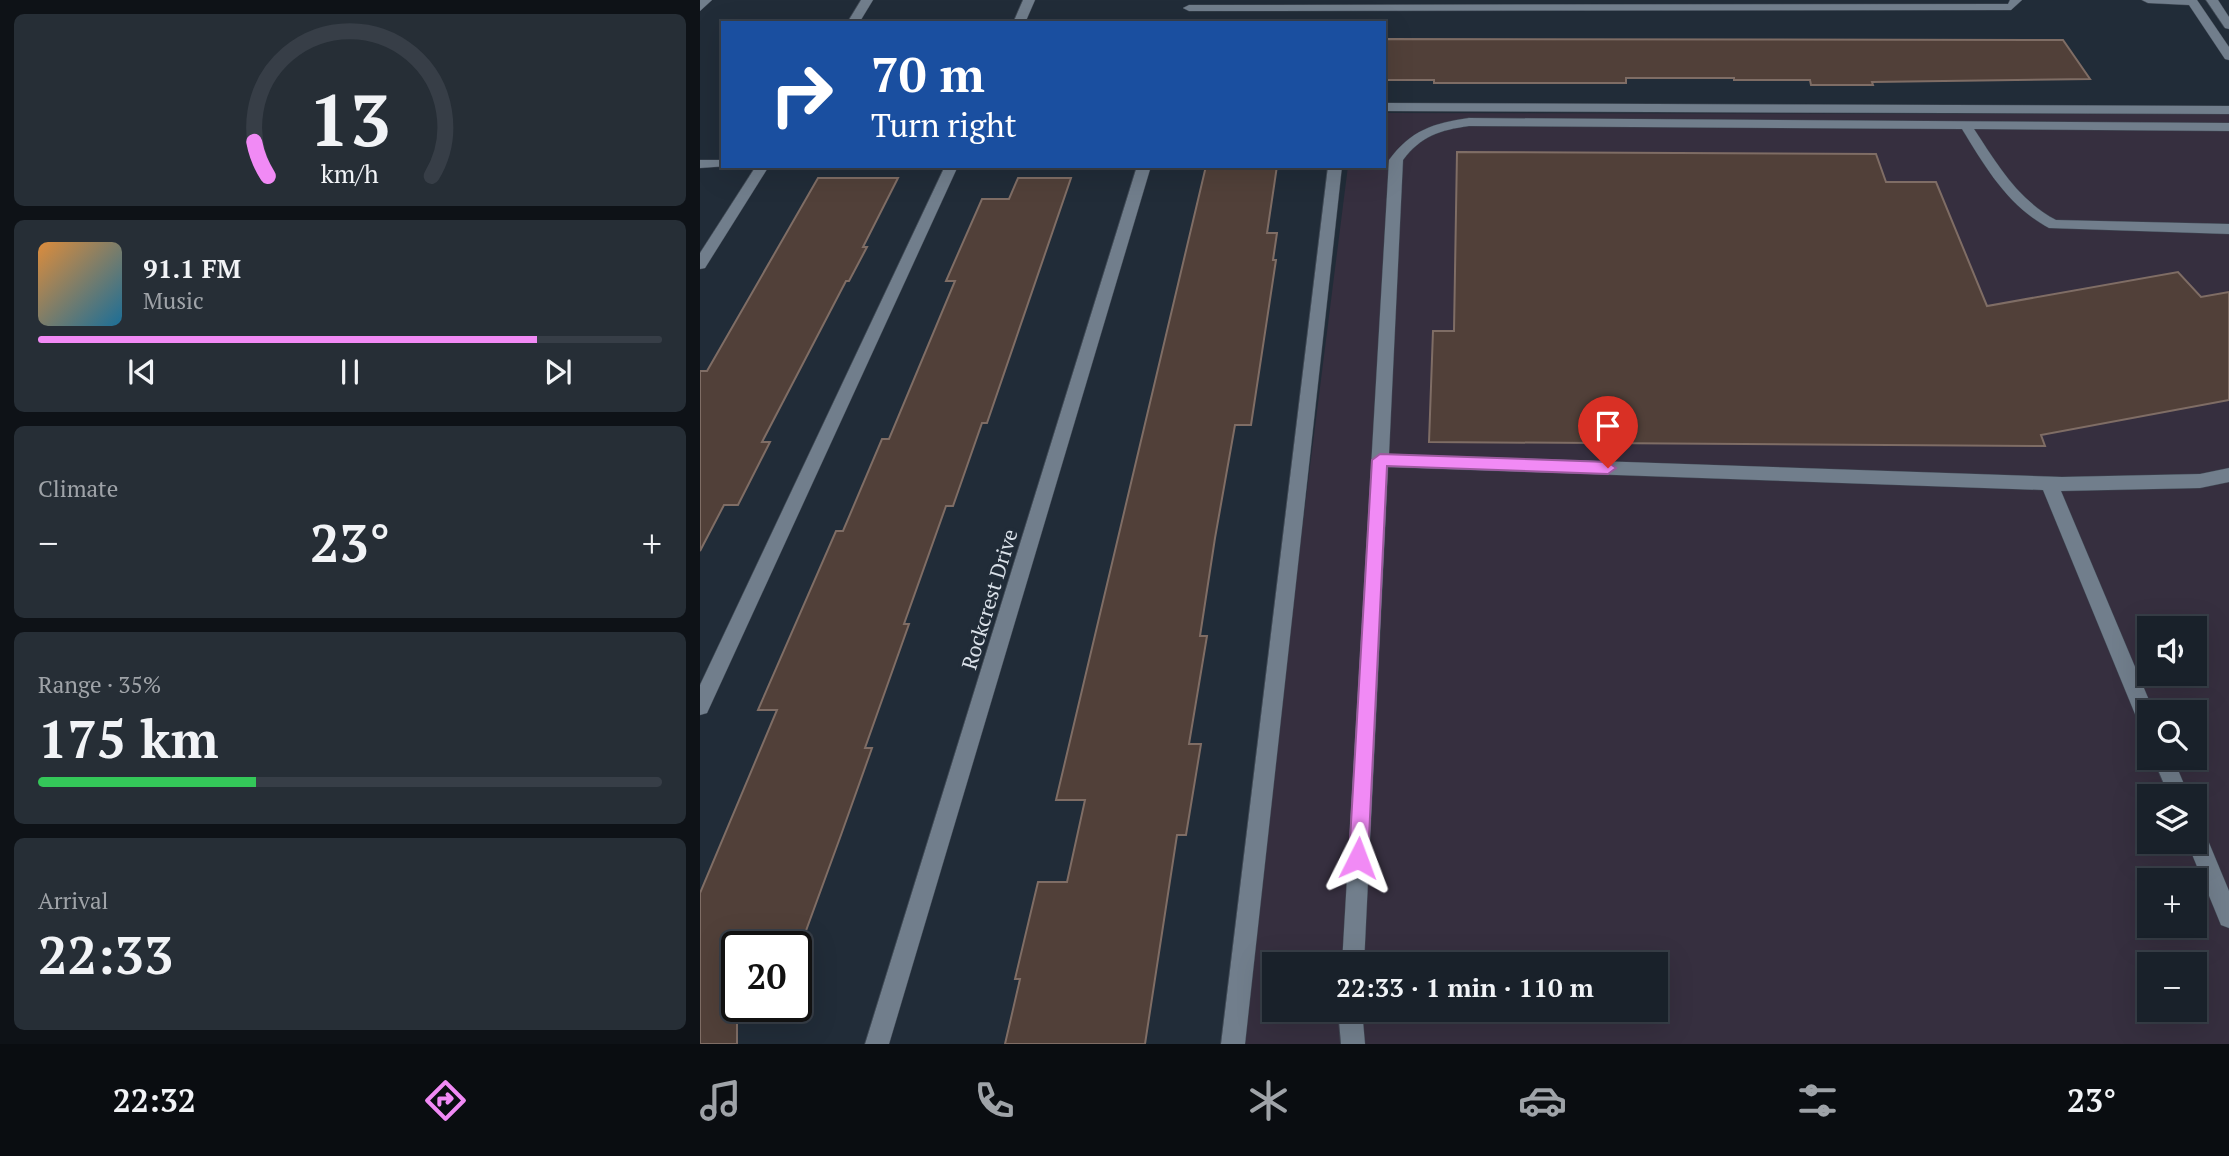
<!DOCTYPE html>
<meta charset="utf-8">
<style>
body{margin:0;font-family:"PT Serif",serif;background:#262e36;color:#f1f3f6;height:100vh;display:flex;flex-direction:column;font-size:26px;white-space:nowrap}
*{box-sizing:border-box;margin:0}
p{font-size:23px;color:#9fa3a8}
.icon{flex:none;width:38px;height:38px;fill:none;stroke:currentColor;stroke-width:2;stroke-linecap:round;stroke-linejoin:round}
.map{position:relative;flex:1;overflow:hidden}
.side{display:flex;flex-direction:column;gap:14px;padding:14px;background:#0e1217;width:700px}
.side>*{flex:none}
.hud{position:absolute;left:21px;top:21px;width:665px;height:147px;border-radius:0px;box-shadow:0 7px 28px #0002,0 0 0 2px #373e47;background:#1a4fa0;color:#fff;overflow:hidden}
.buttons{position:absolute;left:1437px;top:616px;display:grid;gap:14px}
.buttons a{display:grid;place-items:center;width:70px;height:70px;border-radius:0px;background:#19212a;box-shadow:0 7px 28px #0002,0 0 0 2px #373e47;font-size:35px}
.speed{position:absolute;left:21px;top:931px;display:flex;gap:14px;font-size:35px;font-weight:700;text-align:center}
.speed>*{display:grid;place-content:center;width:91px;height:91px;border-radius:50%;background:#19212a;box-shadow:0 7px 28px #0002,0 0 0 2px #373e47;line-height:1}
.speed .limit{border:4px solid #111;border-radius:10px;background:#fff;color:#111}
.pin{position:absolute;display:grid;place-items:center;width:60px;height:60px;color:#fff;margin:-72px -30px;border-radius:50% 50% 50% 0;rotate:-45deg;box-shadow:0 0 7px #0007}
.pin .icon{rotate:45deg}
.me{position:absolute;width:77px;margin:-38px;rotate:3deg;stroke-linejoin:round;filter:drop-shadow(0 0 5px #0008)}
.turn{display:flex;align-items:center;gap:24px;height:147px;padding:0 35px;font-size:32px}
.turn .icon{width:91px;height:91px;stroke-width:2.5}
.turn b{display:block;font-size:49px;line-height:60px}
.big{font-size:52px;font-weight:600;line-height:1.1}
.side .widget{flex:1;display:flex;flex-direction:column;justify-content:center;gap:10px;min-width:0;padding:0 24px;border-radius:10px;background:#262e36}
.side .dial{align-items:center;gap:0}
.dial svg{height:182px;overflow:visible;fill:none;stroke:#373e47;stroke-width:7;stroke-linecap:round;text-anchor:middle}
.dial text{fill:#f1f3f6;stroke:none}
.song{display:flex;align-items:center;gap:21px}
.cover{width:84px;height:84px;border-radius:10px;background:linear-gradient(135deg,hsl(30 70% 55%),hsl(200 70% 35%))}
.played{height:7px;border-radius:4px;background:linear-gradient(90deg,#f18af5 80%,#373e47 80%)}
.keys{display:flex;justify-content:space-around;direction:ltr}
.heat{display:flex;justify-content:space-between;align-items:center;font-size:38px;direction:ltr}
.charge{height:10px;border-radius:5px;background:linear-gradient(90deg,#34c759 35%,#373e47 0)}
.trip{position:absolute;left:562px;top:952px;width:406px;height:70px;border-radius:0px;background:#19212a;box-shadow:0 7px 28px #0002,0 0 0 2px #373e47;font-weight:600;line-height:70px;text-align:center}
.tab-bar{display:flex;height:112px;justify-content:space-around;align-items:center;background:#0a0d11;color:#9fa3a8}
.tab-bar .icon{width:49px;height:49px}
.tab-bar .on{color:#f18af5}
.tab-bar b{font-size:32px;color:#f1f3f6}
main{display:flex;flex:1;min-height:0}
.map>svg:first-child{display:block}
</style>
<main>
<section class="side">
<div class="widget dial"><svg viewBox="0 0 100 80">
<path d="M14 69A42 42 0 1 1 86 69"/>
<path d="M14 69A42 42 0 0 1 8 54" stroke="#f18af5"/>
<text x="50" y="56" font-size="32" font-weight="700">13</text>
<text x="50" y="72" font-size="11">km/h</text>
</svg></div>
<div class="widget">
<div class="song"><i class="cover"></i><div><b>91.1 FM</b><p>Music</p></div></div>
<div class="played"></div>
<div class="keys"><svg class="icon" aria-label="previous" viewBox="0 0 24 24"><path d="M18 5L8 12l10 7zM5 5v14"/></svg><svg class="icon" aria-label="pause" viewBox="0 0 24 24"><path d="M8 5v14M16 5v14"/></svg><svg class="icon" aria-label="next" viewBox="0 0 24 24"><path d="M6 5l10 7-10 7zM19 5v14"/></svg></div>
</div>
<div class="widget"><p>Climate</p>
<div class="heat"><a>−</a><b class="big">23°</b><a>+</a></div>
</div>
<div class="widget"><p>Range · 35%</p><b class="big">175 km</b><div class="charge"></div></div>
<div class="widget"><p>Arrival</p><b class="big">22:33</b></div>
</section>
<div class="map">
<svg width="1529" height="1044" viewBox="0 0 1529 1044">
<rect width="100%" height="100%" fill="#212c38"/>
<!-- commercial -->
<path fill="#362f3f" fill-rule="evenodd" d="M684 113 1529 114V1044H537L648 166H684ZM1449 628H1494V674H1449ZM1449 712H1494V758H1449ZM1449 796H1494V842H1449ZM1449 880H1494V926H1449ZM574 964H956V1010H574ZM1449 964H1494V1010H1449Z"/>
<!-- building -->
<path fill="#514039" stroke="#7f6d65" stroke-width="2" d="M684 39 1363 40 1390 79 1172 82 1173 85H1111L1110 80H1034V78H926V83H734V80H684Z
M757 152 1176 154 1186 182H1236L1287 306 1478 272 1501 297 1529 292V400L1341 435 1345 446 729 442 733 331H754Z
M506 166H577L567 233H577L573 260H576L551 425H535L515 538 500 636H507L489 744H501L486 835H477L445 1044H305L320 979H315L338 882H367L385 800H356Z
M118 178H198L163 247H167L149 281H146L62 442H70L38 505H24L0 551V371H7Z
M318 178H371L287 423H282L253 506H246L204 624H209L165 748H172L141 835 100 947H37V1044H0V893L77 710H58L136 531H143L182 439H189L255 281H246L282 199H309Z"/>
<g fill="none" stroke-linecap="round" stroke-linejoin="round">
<defs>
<path id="minor" d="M0 0H12L0 11Z
M161 0H173L159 23H147Z
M323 0H335L325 23H313Z
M1310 0H1322L1311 10 489 11 483 8 489 5 1308 4Z
M1442 0H1497L1529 47V60L1525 59 1489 5 1448 3Z
M1506 0H1518L1529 17V29L1525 28Z
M684 103 1529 106V114L684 111Z
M769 118 1529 123V131L1274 129C1297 164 1318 200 1356 220L1529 224V234L1349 228C1308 206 1286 168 1262 129L769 126C740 130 721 136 703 160L689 454 1362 477 1500 474 1529 468V482L1500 488 1361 491 1454 712H1449V734L1442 731 1343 490 688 467 664 964H642L689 160C711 130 734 123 769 118Z
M0 160H23V166H28L0 168Z
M56 166H69L5 268 0 269V253Z
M245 166H258L7 713 0 715V685Z
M437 166H451L189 1044H165Z
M628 166H642L545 1044H521Z
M1453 758H1473L1489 796H1469Z
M1494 824 1502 826 1529 891V928L1521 925 1487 842H1494Z
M638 1010H662L665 1044H641Z"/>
</defs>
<!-- minor casing -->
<use href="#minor" stroke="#404954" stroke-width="1"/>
<!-- minor -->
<use href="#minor" fill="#717e8c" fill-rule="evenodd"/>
</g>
<!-- route -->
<path fill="#f18af5" stroke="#9d5a9f" stroke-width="2" d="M680 454 908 462 916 468 908 474 687 466 668 858 665 865 658 868 651 865 649 858 672 460Z"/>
<g text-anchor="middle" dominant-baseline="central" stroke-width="7" stroke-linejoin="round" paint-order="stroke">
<!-- street labels -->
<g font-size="21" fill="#dae1e9" stroke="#212c38">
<text transform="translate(289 599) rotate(-73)">Rockcrest Drive</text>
</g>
</g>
</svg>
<div class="buttons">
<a><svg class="icon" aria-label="sound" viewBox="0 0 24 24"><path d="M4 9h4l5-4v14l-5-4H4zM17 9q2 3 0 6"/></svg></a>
<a><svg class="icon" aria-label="search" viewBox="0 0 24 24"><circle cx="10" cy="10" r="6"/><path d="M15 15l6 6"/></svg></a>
<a><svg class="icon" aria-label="layers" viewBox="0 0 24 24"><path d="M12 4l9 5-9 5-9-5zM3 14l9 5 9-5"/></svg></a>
<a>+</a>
<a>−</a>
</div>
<div class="speed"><div class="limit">20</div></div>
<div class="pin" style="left:908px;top:468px;background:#d93025"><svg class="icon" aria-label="arrive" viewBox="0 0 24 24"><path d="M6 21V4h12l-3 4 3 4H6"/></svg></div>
<svg class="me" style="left:658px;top:858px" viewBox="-20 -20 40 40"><path d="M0-17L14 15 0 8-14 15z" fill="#f18af5" stroke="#fff" stroke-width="4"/></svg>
<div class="trip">22:33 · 1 min · 110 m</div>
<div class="hud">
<div class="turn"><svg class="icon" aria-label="right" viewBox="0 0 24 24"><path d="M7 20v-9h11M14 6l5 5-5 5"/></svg><div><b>70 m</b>Turn right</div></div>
</div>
</div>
</main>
<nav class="tab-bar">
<b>22:32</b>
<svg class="icon on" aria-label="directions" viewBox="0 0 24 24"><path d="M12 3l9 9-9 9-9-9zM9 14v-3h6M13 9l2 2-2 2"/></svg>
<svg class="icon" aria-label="music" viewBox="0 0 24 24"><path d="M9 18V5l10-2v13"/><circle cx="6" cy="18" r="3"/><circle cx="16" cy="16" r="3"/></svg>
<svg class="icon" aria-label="phone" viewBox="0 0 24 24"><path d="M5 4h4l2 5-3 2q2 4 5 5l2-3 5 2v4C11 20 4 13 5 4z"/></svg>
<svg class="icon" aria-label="climate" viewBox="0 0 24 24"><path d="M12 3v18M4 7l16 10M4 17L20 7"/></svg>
<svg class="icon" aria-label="car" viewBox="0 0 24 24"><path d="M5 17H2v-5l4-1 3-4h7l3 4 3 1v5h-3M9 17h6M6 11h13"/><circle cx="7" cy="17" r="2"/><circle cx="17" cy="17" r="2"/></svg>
<svg class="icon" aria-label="filters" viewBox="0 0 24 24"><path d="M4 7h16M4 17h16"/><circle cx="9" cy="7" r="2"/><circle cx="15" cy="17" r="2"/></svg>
<b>23°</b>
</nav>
